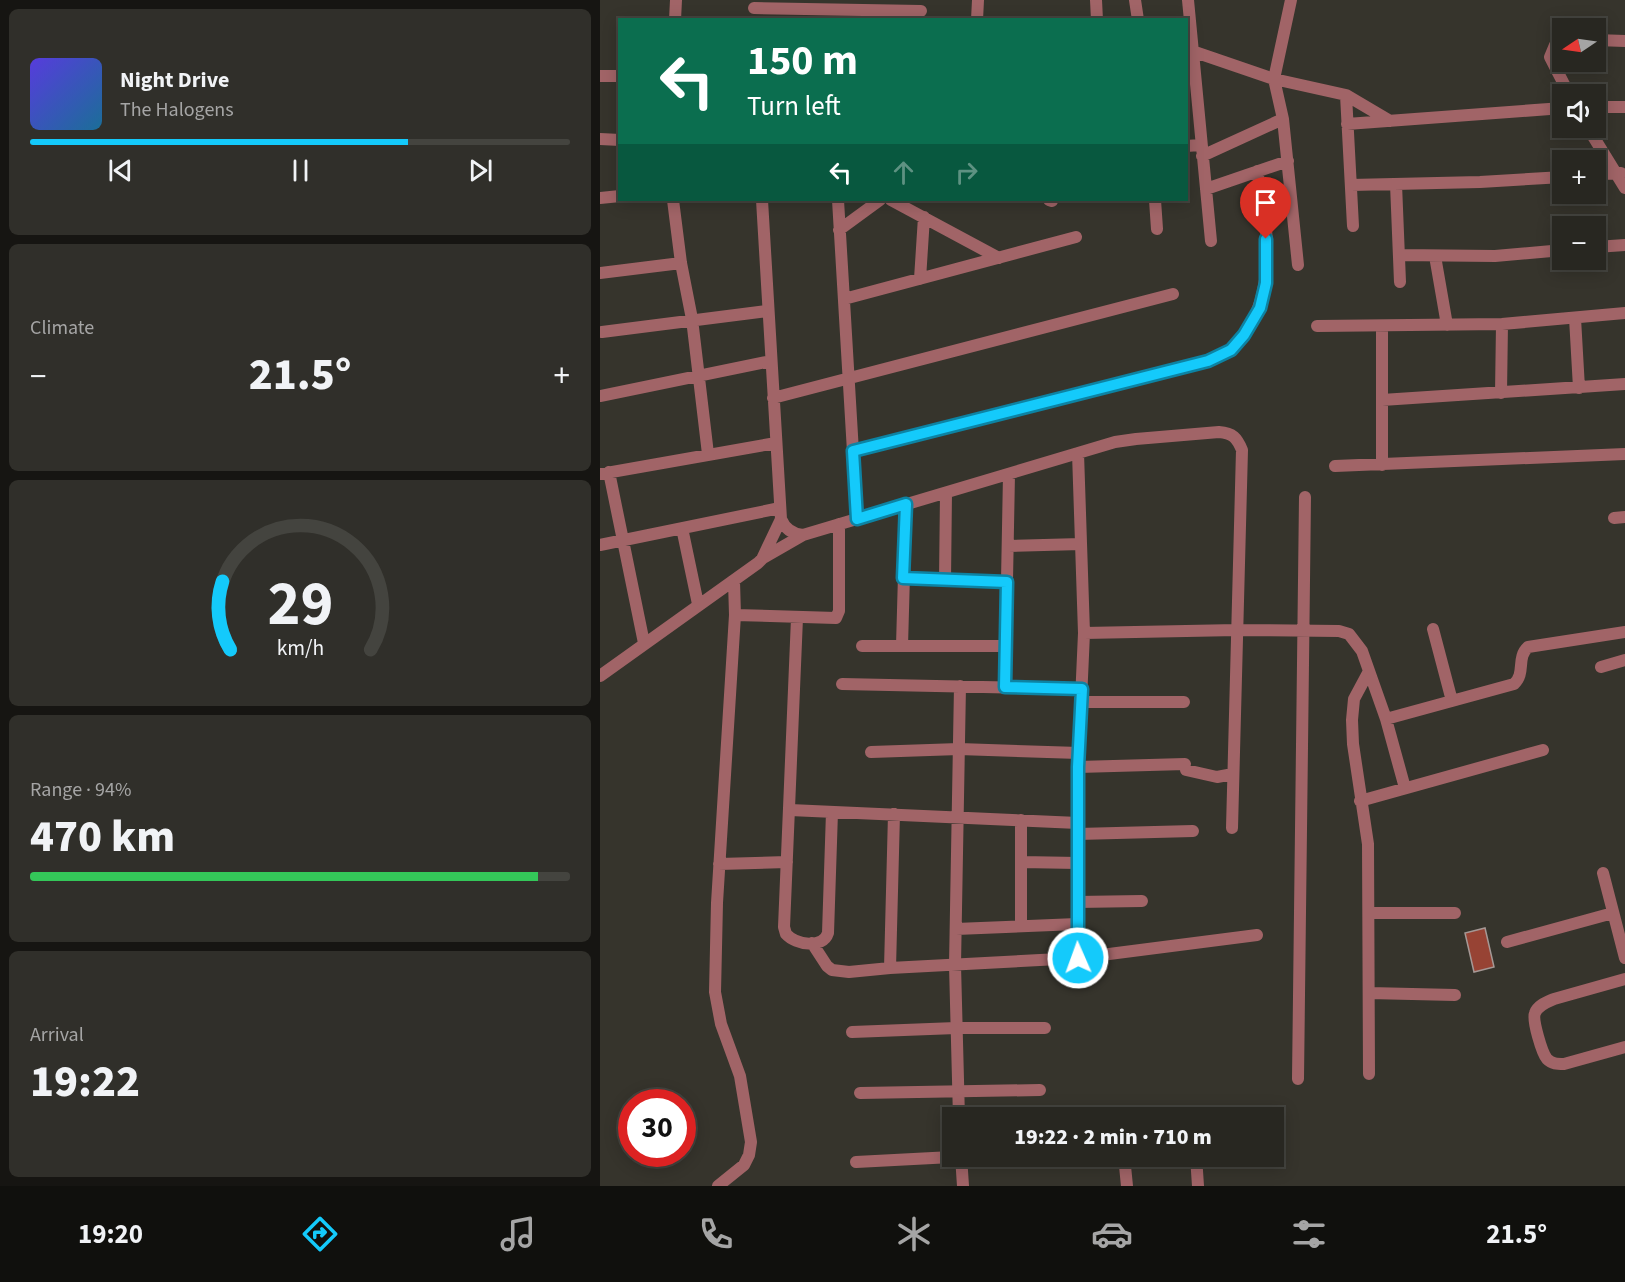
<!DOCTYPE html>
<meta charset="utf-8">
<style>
body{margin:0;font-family:"Source Sans 3",sans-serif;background:#302f2a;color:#f1f3f6;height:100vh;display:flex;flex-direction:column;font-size:22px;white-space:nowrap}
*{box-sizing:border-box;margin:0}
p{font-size:20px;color:#a5a5a5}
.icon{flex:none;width:33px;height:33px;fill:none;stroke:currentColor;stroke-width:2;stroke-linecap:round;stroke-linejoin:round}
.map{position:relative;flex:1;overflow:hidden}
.drawer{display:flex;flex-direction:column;gap:9px;padding:9px;background:#161512;width:600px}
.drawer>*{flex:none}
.hud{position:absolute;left:18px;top:18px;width:570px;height:183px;border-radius:0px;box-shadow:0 3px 15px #0003,0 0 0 2px #44443f;background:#0b6e4f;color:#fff;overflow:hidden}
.needle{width:39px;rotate:257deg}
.tools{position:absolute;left:952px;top:18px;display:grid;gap:12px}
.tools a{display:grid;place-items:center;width:54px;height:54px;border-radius:0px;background:#282721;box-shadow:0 3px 15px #0003,0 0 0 2px #44443f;font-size:30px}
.speed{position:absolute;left:18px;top:1089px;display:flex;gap:12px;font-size:30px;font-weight:700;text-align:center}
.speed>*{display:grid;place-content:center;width:78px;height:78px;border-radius:50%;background:#282721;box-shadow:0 3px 15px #0003,0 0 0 2px #44443f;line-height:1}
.speed .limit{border:9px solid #d22;background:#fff;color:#111}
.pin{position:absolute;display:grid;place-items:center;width:51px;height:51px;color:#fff;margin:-62px -26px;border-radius:50% 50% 50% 0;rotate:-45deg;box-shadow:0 0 6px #0007}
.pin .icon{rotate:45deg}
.me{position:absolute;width:66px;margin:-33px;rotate:358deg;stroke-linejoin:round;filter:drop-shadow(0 0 4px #0008)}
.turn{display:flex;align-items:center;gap:21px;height:126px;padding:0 30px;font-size:27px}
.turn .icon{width:78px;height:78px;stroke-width:2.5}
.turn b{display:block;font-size:42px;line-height:51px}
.lanes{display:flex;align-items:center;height:57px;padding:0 30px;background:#0003;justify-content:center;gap:30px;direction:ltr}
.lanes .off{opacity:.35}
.big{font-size:45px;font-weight:800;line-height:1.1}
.drawer .card{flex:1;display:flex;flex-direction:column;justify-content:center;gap:9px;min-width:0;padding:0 21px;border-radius:9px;background:#302f2a}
.drawer .dial{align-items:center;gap:0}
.dial svg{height:156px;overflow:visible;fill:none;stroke:#44443f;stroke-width:7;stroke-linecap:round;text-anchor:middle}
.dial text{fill:#f1f3f6;stroke:none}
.song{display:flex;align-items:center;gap:18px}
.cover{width:72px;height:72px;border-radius:9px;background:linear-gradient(135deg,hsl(250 70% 55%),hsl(200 70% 35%))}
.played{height:6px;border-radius:3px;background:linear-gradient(90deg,#14cafb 70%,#44443f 70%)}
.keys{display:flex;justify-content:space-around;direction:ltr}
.heat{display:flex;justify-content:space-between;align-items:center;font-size:33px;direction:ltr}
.charge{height:9px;border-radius:4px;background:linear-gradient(90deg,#34c759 94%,#44443f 0)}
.trip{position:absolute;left:342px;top:1107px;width:342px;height:60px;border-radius:0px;background:#282721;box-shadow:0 3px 15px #0003,0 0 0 2px #44443f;font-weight:800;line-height:60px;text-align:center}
.tab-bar{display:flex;height:96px;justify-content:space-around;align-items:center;background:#10100d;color:#a5a5a5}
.tab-bar .icon{width:42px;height:42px}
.tab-bar .current{color:#14cafb}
.tab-bar b{font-size:27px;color:#f1f3f6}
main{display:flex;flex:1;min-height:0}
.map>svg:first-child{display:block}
</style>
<main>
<section class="drawer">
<div class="card">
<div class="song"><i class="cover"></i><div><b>Night Drive</b><p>The Halogens</p></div></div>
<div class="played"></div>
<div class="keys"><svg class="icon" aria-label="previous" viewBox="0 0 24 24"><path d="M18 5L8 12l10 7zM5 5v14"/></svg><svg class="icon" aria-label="pause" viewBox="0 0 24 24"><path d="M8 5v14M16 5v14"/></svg><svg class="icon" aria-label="next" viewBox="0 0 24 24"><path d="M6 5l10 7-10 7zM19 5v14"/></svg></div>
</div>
<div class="card"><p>Climate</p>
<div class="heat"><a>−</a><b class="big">21.5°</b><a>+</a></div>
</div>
<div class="card dial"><svg viewBox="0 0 100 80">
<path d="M14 69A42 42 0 1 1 86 69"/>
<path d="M14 69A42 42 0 0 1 10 34" stroke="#14cafb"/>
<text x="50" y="56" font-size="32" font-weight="700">29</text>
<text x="50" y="72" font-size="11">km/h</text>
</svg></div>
<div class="card"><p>Range · 94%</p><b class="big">470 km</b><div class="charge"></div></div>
<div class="card"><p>Arrival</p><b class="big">19:22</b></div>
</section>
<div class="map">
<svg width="1025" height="1186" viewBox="0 0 1025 1186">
<rect width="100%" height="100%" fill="#36342c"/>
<!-- building -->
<path fill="#974334" stroke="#a59895" stroke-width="1.5" d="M885 928 894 967 874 972 865 933Z"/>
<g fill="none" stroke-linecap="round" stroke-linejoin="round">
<!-- street -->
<path stroke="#a16467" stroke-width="12" d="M496 0 497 20
M535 0 538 20
M588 0 611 241
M691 0 674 79 683 119 698 265
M154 8 321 11
M75 20 76 0
M377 20 378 0
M963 40 955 45 950 57 969 94
M996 40 1025 41
M592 51 674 79 746 95 790 121
M0 76H20
M746 95 753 226
M996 107H1025
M747 124 963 108
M988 128 1025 188
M0 139 20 140
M586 146 601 145
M602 156 683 119
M996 174 1021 173
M796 184 800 282
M751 185 880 182 963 177
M606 189 688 161
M0 198 20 196
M73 200 81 263 92 319 108 454
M238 200 257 519
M291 200 399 258
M449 200 452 201
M555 200 557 229
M239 230 280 200
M996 247 1025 245
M799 255 895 256 963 250
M835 256 847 325
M0 273 81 263
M320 279 324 217
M244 299 476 237
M975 318 979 388
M717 326 902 324 1025 313
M782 326V465
M2 332 167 311
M901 393 902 324
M0 396 171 361
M173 398 573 294
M782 400 1025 384
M253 451 608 361C615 357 626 354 632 348 679 305 669 227 657 171
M478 453 484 633 478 767V958
M735 466 1025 454
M9 472 44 643
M0 474 176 443
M1014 518 1025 517
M181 519C185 529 192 534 203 535L515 442 536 439 619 432C633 433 637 438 642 450L632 828
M82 528 98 604
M0 545 180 508
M408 546 481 544
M163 558 203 535
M303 578 407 582
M345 580 346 493
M135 615 236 618 239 611V524
M197 618 184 927 186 934C196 945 223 949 228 933L232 812
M833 629 852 701
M484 633 637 630 739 631 749 634 762 651 786 719 805 788
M262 646H406
M302 646 306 504
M1001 667 1025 660
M769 671 754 699 752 720 753 744 768 844 769 1074
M0 676 158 563 162 559 181 519 162 200
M242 684 482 689
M405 687 409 474
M481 702H584
M786 719 914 684C926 673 916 658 928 647L1025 632
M271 752 359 749 479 753
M478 767 585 764
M586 770 617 777 633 774
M760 801 943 750
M190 810 478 823
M478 834 593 831
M421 862 478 863
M119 864 187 862
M1003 873 1025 958
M477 902 542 901
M769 913H855
M421 926V820
M356 929 477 924
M907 942 1013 913
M212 943 227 966 232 970 249 972 290 968 478 958 657 935
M290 968 294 814
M1025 979 954 999C947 1002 938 1005 935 1013 932 1020 942 1053 947 1059 952 1064 957 1064 964 1064L1025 1047
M769 993 855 995
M252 1032 356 1028H445
M698 1079 705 497
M260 1093 440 1090
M359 1118 355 965 360 686
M361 1156 363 1186
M524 1156 527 1186
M596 1156 598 1186
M256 1162 371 1156
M118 1186 144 1165 149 1155 151 1142 140 1076 121 1024 115 992 117 903 135 615 134 581"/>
</g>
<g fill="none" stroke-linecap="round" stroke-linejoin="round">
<defs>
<path id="route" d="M478 958V767L482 689 405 687 407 582 303 578 306 504 257 519 253 451 608 361 631 350 644 335 660 308 666 283V239"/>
</defs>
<!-- route casing -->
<use href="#route" stroke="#0d83a3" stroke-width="15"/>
<!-- route -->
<use href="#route" stroke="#14cafb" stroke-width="10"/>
</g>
</svg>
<div class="tools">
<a><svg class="needle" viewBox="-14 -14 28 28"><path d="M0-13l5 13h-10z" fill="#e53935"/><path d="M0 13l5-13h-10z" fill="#a5a5a5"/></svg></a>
<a><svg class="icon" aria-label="sound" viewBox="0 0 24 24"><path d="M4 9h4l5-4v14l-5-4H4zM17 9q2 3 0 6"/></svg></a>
<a>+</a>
<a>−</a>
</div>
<div class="speed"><div class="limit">30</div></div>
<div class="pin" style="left:666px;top:239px;background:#d93025"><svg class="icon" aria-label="arrive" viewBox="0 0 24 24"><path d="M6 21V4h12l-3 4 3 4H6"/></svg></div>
<svg class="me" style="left:478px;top:958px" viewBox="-20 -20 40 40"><circle r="17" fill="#14cafb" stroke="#fff" stroke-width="3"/><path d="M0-11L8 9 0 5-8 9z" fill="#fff"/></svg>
<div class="trip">19:22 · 2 min · 710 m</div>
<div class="hud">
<div class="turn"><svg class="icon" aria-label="left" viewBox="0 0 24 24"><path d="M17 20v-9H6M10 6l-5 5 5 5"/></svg><div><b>150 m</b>Turn left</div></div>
<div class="lanes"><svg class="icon" aria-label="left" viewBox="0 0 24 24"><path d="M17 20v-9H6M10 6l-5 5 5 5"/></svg><svg class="icon off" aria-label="ahead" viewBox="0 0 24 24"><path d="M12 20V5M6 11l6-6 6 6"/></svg><svg class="icon off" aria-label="right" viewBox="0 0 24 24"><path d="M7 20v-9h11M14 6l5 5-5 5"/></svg></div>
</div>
</div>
</main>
<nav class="tab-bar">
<b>19:20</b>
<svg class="icon current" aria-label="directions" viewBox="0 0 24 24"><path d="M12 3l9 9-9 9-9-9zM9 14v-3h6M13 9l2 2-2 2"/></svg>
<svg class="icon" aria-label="music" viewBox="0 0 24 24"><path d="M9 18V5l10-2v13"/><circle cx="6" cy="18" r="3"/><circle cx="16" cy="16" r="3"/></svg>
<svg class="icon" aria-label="phone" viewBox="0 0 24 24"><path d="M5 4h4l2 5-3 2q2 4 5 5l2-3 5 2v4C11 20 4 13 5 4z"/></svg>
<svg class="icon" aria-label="climate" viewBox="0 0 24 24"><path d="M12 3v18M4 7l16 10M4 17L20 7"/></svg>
<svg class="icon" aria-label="car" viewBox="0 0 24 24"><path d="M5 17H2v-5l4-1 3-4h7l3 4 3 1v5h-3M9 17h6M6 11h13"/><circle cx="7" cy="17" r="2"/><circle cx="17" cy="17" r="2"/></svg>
<svg class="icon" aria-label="filters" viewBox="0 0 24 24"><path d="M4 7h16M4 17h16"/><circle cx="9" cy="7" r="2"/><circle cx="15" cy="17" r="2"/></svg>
<b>21.5°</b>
</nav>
